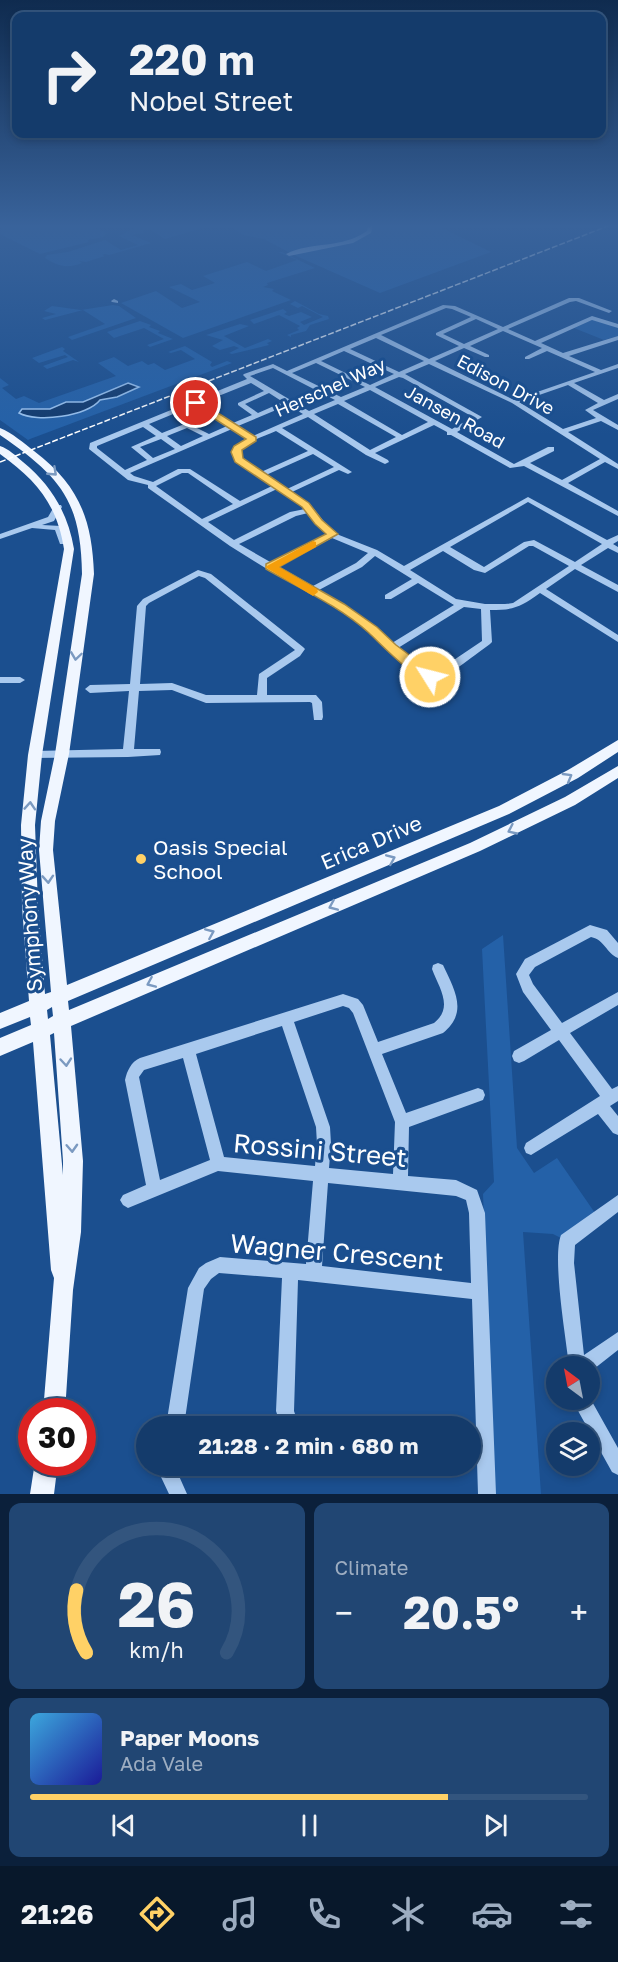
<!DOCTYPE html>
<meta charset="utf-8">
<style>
body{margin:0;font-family:"Golos Text",sans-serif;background:#214673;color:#f1f3f6;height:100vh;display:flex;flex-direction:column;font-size:22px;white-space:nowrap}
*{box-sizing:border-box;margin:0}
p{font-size:20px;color:#9dadc1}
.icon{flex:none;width:33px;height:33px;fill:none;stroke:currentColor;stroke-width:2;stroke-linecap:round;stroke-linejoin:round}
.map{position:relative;height:1494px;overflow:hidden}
.drawer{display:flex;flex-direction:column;gap:9px;padding:9px;background:#0b203b;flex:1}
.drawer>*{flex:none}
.guide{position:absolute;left:12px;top:12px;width:594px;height:126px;border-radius:12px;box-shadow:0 3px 9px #0003,0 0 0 2px #33557e;background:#143b6b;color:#f1f3f6;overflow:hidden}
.needle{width:39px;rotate:328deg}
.tools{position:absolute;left:546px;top:1356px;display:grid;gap:12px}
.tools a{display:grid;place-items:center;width:54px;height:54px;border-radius:50%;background:#143b6b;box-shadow:0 3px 9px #0003,0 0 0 2px #33557e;font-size:30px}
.speed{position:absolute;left:18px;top:1398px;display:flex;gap:12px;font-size:30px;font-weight:700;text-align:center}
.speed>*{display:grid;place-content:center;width:78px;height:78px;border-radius:50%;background:#143b6b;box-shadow:0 3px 9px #0003,0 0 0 2px #33557e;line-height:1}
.speed .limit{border:9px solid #d22;background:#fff;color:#111}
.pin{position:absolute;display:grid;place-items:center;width:51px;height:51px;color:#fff;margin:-26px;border:3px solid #fff;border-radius:50%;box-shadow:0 2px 6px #0007}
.me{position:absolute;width:66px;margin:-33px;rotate:306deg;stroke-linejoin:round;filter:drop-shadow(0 0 4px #0008)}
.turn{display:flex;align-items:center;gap:21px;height:126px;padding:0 18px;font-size:27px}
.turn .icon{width:78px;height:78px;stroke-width:2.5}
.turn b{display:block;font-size:42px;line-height:51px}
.big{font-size:45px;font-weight:700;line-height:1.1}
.drawer .tile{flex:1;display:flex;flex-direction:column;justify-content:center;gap:9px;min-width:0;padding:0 21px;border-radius:12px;background:#214673}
.drawer .dial{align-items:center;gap:0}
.dial svg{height:156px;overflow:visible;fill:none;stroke:#33557e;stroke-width:7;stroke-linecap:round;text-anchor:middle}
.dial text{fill:#f1f3f6;stroke:none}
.song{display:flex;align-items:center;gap:18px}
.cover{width:72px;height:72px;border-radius:9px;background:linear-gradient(135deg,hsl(200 70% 55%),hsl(240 70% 35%))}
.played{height:6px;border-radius:3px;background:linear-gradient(90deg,#ffd166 75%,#33557e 75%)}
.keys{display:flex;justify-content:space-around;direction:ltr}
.heat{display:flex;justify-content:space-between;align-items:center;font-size:33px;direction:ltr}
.drawer .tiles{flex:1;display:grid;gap:9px;grid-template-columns:1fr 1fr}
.tile:last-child{grid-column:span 2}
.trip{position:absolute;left:136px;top:1416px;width:345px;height:60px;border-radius:30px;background:#143b6b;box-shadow:0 3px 9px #0003,0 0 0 2px #33557e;font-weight:700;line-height:60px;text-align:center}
.tabs{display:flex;height:96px;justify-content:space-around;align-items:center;background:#08182b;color:#9dadc1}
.tabs .icon{width:42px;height:42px}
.tabs .on{color:#ffd166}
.tabs b{font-size:27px;color:#f1f3f6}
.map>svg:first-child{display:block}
</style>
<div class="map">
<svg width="618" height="1494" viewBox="0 0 618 1494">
<rect width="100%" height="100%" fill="#1b4f8f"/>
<!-- green -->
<path fill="#2461a8" d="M77 226H90L107 233 103 237 88 240 89 242 40 254 0 234 1 228H76Z
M138 226H210L165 239 149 229 143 230V233L132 235 151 243 109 255 105 254 102 255 105 256 86 262 79 261 82 263C66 269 58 266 45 258L47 255 68 252 105 240 121 250 138 245 119 236Z
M230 226H438L491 252 380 293 294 255 264 239 243 235Z
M278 252H282L315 268 267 283 268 285 263 287 274 289 272 291 291 300 183 338 121 303 156 291 182 308 200 302 169 287 181 284 192 290 215 283 203 276 247 262 266 271 297 260Z
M295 301 319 314 328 316 329 319 310 325 306 331 291 335V337L287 335 299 330 297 328 300 326 279 315 254 324 250 320 283 309 287 312 284 314 289 316 301 312 312 317 300 322 304 325 323 317 302 306 298 308 290 304Z
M113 305 119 306 136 318 72 340 68 337 105 324 83 310 45 320 42 318 56 314 44 311 52 306 81 310Z
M594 319 618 328V336L604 340 574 328Z
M140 321 151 325 149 327 160 331 158 333 173 339 150 347 147 345 164 339 144 328 114 338 107 332Z
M240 324 249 326 224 336 245 348 268 339 272 341 267 343 269 345 232 354 229 353 239 348 234 346 220 350 212 346 223 340 206 335Z
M185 346 212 362 210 365 212 367 227 361 232 363 30 439 28 440 0 420V378L9 385 2 388 16 399 24 396 39 403 116 376 98 363 114 357 128 366 142 361 148 365 154 363 165 370 195 359 181 350 171 353 168 352Z
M62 347 65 349 63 351 79 362 73 360 47 369 43 366 68 357 65 355 39 363 32 358Z
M503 935 517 1148 534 1173 557 1158 595 1213 561 1238 553 1234 523 1232 541 1494H495L483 1194 494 1182 482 949Z"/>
<!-- water -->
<path fill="#123a6d" stroke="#9cc4f0" stroke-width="1.5" d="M128 383 139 387 117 397 100 400C88 416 37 423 19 413L22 409H50L66 402H83Z"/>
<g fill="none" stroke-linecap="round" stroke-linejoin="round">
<!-- minor -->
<path fill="#a9c9ee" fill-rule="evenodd" d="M368 226H373L371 233 353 243 289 256 286 254C312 241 342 249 367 231Z
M569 298H579L612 311 609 313 576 301 570 302 508 329 535 341 592 316 618 324V328L592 320 541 343 563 353 618 336V340L569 356 601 370 618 364V368L574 383 604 400 618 394V399L593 410 618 425V430L601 421 568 432 618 464V469L605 462 568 483 618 511V516L524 466 510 468 451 435H447V432L434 425 375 453 388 460 389 462 385 464 366 455 308 417 282 428 352 472 348 474 339 470 292 492 309 503 326 524 339 535 377 550 404 566 528 497 607 540 618 535V541L613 544 618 547V553L608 548 581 565 618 585V592L575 569 546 589 618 635V642L540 593C520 607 515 610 490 610L492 642 490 644C479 652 447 677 436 680 420 684 379 639 366 629 349 616 331 605 312 594L308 593 307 591 267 569 230 546 148 488V485L128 480 89 449 90 443 247 379 243 375 244 374 273 364 287 371 443 305 455 306 503 327ZM446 308 452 309 471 317 436 333V335L459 346 429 359 381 335ZM476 319 498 329 464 344 443 334ZM503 331 542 348 525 357V359H529L547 351 595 372 514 400 435 361 464 348 485 357H489V355L470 346ZM376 338 424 361 399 372 350 349ZM344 351 394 374 370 385 321 361ZM316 363 365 387 341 397 292 373ZM429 364 512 403 600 459 562 480 530 463 554 451V447H548L514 464 457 432 482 417 405 374ZM273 368 335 400 309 411 250 376ZM399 377 403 378 473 417 452 429 375 387ZM251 383 264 391 238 403V405L252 415 233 423 201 403ZM568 385 598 403 585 410 596 418 563 429 519 402ZM370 390 428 422 402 435 344 401ZM269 393 283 402 258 413 245 404ZM338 404 396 437 370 450 314 414ZM195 405 227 426 209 434 187 423 162 433 149 424ZM288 405 303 414 253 436 238 426ZM143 427 156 436 131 447 147 460 125 470 97 448V446ZM187 428 203 436 181 446 167 436ZM232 429 247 438 235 446 232 455C242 469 258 476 272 486L240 501 190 469H178L153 482 134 476 130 473ZM276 431 308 451 261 472 244 460 240 455C244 441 263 437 276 431ZM161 439 175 449 153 458 140 447ZM313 454 334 467 287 489 266 475ZM182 473H188L233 504 202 519 156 486ZM277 489 305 509 290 512 234 540 208 522ZM528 502 602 544 575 562 534 540 524 542 484 567 450 547ZM308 513 327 534 272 563 239 544 296 516ZM332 538 368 553 356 563 313 586 278 566ZM529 546H533L569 566 513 603 505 604H485L456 599 410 570 443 551 474 570 485 573ZM375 556 412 579 385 595V599H391L418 583 454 605 392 643C370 622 346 605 319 590L362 567ZM464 607 481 609 482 641 433 674 398 648Z
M114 299 118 301V303L112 302 111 301Z
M55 505H61L62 507 54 521 42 525 61 526 67 542 66 544H60L55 530 32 528 0 539V534L48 517Z
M198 570 211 574 303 647 305 649 300 656 267 678V695H316L322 702 323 717 322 720H314L312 703 310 702 206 703 172 690 139 691 134 749H160L161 752 160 755 128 757 31 758 30 755 31 752 35 751 123 749 129 691 90 693 85 689 90 685 130 684 137 606 143 599ZM199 576 205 578 295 650 259 674 257 695H206L172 683 140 684 146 606 149 603Z
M0 677H20L25 680 20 683H0Z
M590 925 607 930 618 943V958C606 953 605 940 591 937L535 967 529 975 533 984 562 1023 618 992V1005L570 1033 612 1089 618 1086V1101L610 1106 618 1116V1135L613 1133 598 1114 531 1155 526 1153 524 1148 526 1143 600 1096 559 1040 524 1061 519 1063 514 1061 512 1056 514 1051 551 1030 523 992 516 974 525 959Z
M438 963 443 965C454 989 469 1012 443 1033L382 1054 406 1113 478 1088 483 1090 485 1095 483 1100 409 1127 408 1176 456 1180 477 1190 485 1213 496 1494H478L472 1299 298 1280 294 1411 296 1417 306 1420 309 1426H281L276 1411 282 1278 219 1273 211 1279 204 1289 184 1426H166L188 1288 199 1268 206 1263 220 1257 306 1264 313 1181 218 1171 128 1208 123 1205 120 1200 123 1195 146 1185 125 1080C127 1071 131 1062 140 1058L343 994 358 999 363 1005 378 1042 434 1023C454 1007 439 988 432 969L433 965ZM343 1006 349 1008 353 1013 395 1122 393 1174 329 1168 331 1144 330 1127 294 1022ZM282 1026 316 1127 317 1144 315 1166 224 1157 196 1054ZM183 1058 210 1160 160 1180 139 1077 144 1070ZM328 1183 456 1196 466 1200 469 1213 471 1283 322 1266Z
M618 1195V1212L575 1245 574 1263 584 1355 618 1332V1350L590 1372V1366H569C566 1338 552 1258 561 1235Z
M590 1398 618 1448V1475L612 1472 572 1400H590Z
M161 1466H179V1476L187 1494H169L161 1477Z"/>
<!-- major -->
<path fill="#f0f6ff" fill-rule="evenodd" d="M0 428C12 433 24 443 34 451 79 485 92 519 94 574L69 754 55 821 53 850 67 985 499 806 568 770 618 740V752L578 778 509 814 68 1001 69 1010 470 843 565 797 618 766V778L575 805 480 851 71 1026 83 1161 81 1232 73 1290 65 1412H43L54 1278 51 1270 33 1042 0 1056V1038L31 1025 30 1017 0 1029V1013L29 1001 22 906 21 825 28 755 64 549C57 504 36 480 0 454V446C9 449 16 456 23 462 51 485 68 513 74 549L42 755 35 825 38 906 45 994 51 992 39 850 41 821 55 754 82 574C81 499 59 476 0 435ZM52 1007 53 1016 48 1019 47 1010ZM54 1033 63 1161V1175L50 1035Z
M35 1462H58L54 1494H30Z"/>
<!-- rail -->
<path stroke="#fff" stroke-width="1.5" stroke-dasharray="6 2" stroke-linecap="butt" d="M0 462 608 226"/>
</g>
<!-- one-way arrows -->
<defs><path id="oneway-chevron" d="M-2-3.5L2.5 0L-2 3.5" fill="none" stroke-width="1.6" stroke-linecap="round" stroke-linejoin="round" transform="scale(1.5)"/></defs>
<g stroke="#7b9ac1">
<use href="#oneway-chevron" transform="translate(53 472) rotate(43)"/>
<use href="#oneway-chevron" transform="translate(76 656) rotate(98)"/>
<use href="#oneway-chevron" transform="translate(568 777) rotate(-30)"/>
<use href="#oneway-chevron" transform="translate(30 806) rotate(-86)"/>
<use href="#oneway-chevron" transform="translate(512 830) rotate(155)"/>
<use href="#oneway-chevron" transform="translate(391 859) rotate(-23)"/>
<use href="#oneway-chevron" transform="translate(48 879) rotate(86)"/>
<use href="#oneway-chevron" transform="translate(333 906) rotate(157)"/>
<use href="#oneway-chevron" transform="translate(210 933) rotate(-23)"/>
<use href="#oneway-chevron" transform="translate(151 983) rotate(157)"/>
<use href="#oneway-chevron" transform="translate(66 1062) rotate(85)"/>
<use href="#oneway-chevron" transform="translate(72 1148) rotate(87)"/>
</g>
<!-- sky -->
<linearGradient id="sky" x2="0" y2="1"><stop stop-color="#0f2b4f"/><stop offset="0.52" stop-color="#39639b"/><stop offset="1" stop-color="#39639b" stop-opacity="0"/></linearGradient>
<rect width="618" height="435" fill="url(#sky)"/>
<!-- route -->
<path fill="#ffd166" stroke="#a68842" stroke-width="1.5" d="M193 401H199L256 437V441L242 450 243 458 309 503 322 520 338 534 279 567 344 604 377 627 396 645 435 674 437 677 435 681C419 685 381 644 369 633 339 606 301 589 266 569V564L326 534 315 524 302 507 235 462 231 452 234 446 246 439 193 405Z"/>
<!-- slow -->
<path fill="#f59e0b" d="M313 541 316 542V547L279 567 317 589 318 592 313 596 265 567Z"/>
<!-- markers -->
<circle fill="#ffd166" stroke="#1b4f8f" stroke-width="2" cx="141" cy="859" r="6"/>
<g text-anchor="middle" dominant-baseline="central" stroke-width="6" stroke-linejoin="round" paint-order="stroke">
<!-- far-street labels -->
<g font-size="18" fill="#fff" stroke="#1b4f8f">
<text transform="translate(506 384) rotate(28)">Edison Drive</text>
<text transform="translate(330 387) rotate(-24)">Herschel Way</text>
<text transform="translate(455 416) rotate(29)">Jansen Road</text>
</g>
<!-- street labels -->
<g font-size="21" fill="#fff" stroke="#1b4f8f">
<text transform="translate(371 842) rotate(-23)">Erica Drive</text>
<text transform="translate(29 915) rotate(-94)">Symphony Way</text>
</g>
<!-- poi labels -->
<g font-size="21" fill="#fff" stroke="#1b4f8f" text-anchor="start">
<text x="153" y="847">Oasis Special<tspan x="153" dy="24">School</tspan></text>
</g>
<!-- near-street labels -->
<g font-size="26" fill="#fff" stroke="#1b4f8f">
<text transform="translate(320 1150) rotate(5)">Rossini Street</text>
<text transform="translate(337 1252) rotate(5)">Wagner Crescent</text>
</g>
</g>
</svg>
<div class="tools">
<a><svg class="needle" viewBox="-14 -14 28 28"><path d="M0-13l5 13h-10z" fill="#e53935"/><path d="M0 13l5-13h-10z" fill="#9dadc1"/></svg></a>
<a><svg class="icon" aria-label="layers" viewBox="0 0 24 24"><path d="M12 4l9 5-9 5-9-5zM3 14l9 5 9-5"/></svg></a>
</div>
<div class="speed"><div class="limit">30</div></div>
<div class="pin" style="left:196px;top:403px;background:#d93025"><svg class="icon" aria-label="arrive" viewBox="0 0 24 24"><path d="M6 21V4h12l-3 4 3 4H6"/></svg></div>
<svg class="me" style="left:430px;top:677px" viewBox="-20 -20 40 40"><circle r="17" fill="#ffd166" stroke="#fff" stroke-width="3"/><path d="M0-11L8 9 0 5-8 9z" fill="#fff"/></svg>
<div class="trip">21:28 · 2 min · 680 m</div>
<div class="guide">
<div class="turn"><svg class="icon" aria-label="right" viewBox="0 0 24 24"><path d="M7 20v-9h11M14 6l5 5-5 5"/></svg><div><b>220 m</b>Nobel Street</div></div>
</div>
</div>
<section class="drawer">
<div class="tiles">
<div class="tile dial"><svg viewBox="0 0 100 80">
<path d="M14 69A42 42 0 1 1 86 69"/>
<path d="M14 69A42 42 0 0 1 9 37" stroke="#ffd166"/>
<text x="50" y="56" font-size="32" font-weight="700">26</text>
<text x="50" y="72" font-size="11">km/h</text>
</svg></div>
<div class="tile"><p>Climate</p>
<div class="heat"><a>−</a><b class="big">20.5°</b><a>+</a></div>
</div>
<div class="tile">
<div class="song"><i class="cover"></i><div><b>Paper Moons</b><p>Ada Vale</p></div></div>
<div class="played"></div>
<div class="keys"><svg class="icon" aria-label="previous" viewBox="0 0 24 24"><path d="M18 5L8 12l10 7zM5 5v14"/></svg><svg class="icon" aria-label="pause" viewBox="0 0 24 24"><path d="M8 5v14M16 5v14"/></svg><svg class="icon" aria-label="next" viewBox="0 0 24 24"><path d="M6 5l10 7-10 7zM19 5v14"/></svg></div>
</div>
</div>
</section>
<nav class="tabs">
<b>21:26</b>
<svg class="icon on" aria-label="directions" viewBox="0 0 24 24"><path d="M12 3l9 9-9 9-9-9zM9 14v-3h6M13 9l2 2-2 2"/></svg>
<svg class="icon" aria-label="music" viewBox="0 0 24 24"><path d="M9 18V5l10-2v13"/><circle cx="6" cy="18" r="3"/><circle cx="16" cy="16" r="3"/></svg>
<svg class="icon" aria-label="phone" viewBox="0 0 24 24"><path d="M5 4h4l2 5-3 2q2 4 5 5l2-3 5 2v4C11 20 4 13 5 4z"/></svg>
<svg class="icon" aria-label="climate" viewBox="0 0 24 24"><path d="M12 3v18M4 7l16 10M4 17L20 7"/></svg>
<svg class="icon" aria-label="car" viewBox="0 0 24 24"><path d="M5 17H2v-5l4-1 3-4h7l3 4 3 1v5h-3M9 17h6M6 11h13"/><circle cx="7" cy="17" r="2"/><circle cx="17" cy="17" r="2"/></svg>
<svg class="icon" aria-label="filters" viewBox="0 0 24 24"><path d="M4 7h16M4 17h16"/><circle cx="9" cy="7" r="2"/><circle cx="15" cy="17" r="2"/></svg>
</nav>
